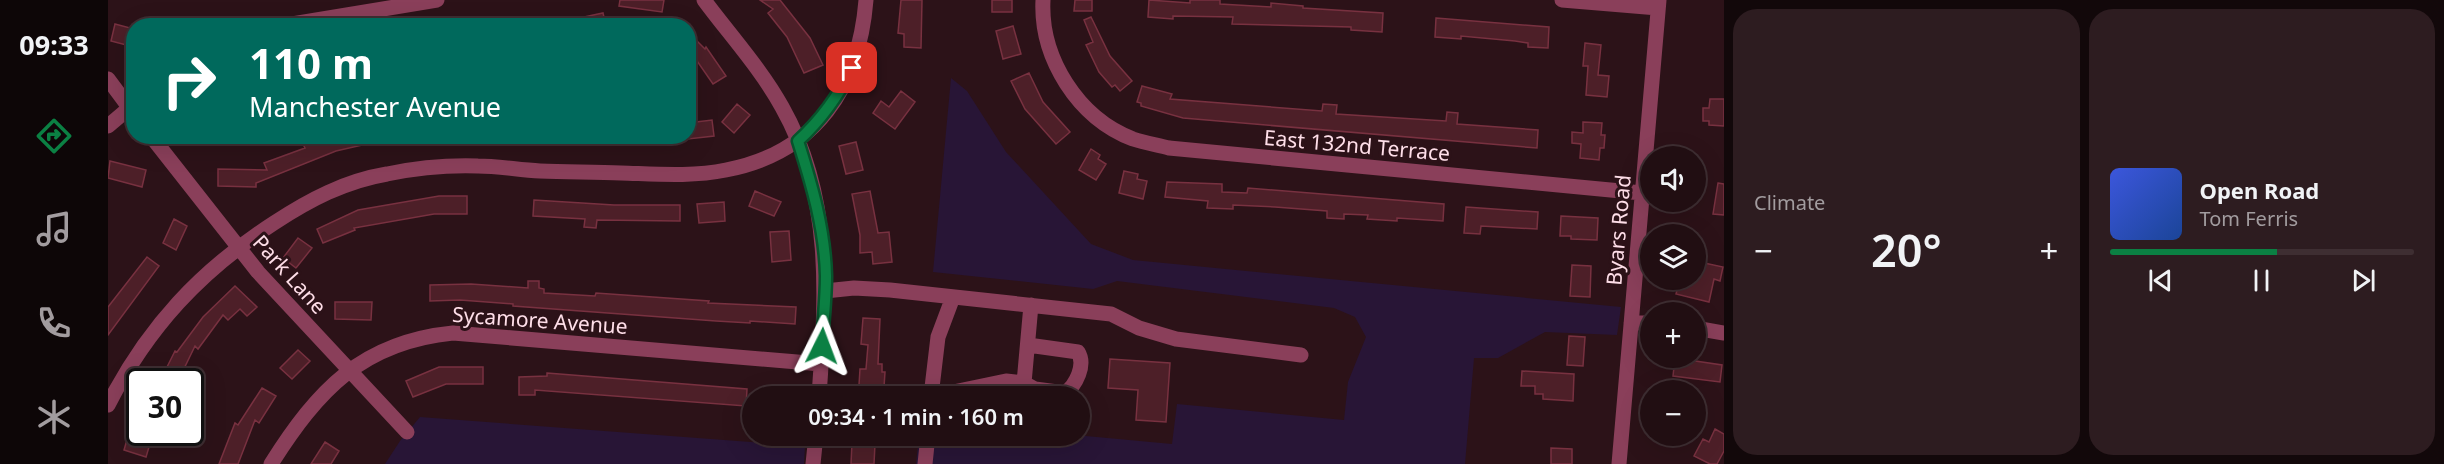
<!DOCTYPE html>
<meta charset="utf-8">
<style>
body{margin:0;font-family:"Noto Sans",sans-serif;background:#2d1c20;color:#f1f3f6;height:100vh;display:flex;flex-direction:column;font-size:22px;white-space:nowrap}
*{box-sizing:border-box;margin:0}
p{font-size:20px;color:#a29c9f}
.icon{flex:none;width:33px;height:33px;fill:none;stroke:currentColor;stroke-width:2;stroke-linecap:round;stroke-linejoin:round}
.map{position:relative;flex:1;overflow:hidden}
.sheet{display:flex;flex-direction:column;gap:9px;padding:9px;background:#12080a;width:720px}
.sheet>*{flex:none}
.hud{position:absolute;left:18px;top:18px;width:570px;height:126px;border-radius:24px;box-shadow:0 6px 24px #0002,0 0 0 2px #3e2e32;background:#00695c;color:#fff;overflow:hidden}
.fabs{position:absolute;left:1532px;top:146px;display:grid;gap:12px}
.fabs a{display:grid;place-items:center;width:66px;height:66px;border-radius:50%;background:#210e12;box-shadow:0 6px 24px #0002,0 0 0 2px #3e2e32;font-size:30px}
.speed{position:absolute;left:18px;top:368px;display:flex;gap:12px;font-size:30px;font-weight:700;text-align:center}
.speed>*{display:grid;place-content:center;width:78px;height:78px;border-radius:50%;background:#210e12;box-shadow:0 6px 24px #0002,0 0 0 2px #3e2e32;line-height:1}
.speed .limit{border:3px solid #111;border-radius:9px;background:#fff;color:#111}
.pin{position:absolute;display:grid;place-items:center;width:51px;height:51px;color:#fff;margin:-26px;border-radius:12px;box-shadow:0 3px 9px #0006}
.me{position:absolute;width:66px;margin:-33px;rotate:3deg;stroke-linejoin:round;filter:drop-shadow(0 0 4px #0008)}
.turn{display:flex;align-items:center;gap:21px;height:126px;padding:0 24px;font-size:27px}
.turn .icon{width:78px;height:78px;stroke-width:2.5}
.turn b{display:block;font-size:42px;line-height:51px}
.big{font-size:45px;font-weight:600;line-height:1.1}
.sheet .widget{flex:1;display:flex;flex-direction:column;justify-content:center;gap:9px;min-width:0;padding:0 21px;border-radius:24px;background:#2d1c20}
.song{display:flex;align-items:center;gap:18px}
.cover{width:72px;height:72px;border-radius:9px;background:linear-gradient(135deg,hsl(230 70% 55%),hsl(220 70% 35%))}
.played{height:6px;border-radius:3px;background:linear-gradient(90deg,#0b8043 55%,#3e2e32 55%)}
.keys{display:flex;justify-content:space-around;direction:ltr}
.heat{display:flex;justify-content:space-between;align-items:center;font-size:33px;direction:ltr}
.sheet .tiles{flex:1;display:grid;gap:9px;grid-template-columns:repeat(2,1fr)}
.trip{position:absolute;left:634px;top:386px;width:348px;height:60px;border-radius:30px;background:#210e12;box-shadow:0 6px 24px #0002,0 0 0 2px #3e2e32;font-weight:600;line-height:60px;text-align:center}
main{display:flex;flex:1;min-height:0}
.tabs{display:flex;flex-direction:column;width:108px;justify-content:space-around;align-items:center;background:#0d0607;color:#a29c9f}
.tabs .icon{width:42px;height:42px}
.tabs .on{color:#0b8043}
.tabs b{font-size:27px;color:#f1f3f6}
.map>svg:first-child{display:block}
</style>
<main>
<nav class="tabs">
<b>09:33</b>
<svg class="icon on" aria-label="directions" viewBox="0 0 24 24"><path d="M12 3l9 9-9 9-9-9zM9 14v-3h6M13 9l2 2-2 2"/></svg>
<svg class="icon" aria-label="music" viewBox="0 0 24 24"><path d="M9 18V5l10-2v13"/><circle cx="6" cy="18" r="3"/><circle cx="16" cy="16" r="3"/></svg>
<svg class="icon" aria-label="phone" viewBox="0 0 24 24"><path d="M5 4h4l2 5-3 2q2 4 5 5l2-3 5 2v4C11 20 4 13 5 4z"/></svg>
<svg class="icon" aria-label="climate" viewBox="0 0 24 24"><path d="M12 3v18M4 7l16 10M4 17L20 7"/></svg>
</nav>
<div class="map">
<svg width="1616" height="464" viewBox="0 0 1616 464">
<rect width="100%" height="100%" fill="#2c1218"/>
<!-- green -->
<path fill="#281536" d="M843 78 859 91 898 152 983 244 1025 260 1513 307 1509 335 1437 332 1390 358H1366L1357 464H808L811 435H967L1064 444 1069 404 1236 420 1240 382 1258 337 1247 317 1226 308 1009 281 985 289 825 272Z
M312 417 697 446 696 464H277L292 441Z"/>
<!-- building -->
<path fill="#4d1f28" stroke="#783140" stroke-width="1.5" d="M512 0H556L554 12 511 6Z
M652 0H672L702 38 715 65 696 73 679 37 660 13 665 9Z
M793 0H814L813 48 796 47V34L790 33Z
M884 0H904V12H884Z
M967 0H984V11H966Z
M1041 0 1082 3V0H1112V4L1163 7V3L1195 6V8L1275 13 1274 32 1243 30V27L1124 24 1125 17 1065 16V19L1040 17Z
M495 13 498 26H457V21Z
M983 17 1002 56 1024 81 1012 91 1007 85 1004 87 991 72 978 45 985 42 976 20Z
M1328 18 1441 27 1440 48 1420 47V43L1407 41 1353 36V39L1327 37Z
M7 24 26 29V47L3 41Z
M905 26 913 54 895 59 888 31Z
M580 32 597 49 598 47 618 76 605 84 580 48Z
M1477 43 1493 45 1490 75 1501 76 1499 97 1478 95 1480 66H1475Z
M921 73 935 102 962 132 948 144 917 109 903 81Z
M1034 86 1064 94 1062 99 1214 111 1215 104 1229 105 1228 114 1338 121 1339 112 1350 113 1349 124 1430 130 1429 148 1075 118 1033 106V103L1029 102Z
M793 91 807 102 787 129 765 113 773 101 781 107Z
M1602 99H1616V126L1601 125V121H1595V108H1601Z
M629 104 642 115 626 133 614 122Z
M604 120 606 136 580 139V123Z
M1475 122 1494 123 1493 135H1497L1496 148H1492L1491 160 1472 158 1473 144 1464 143V132L1475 133Z
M202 136H271L272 141 228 151 148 183V187L110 186V169L159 170 156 163 197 148 194 142 203 138Z
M748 142 755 170 738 174 731 146Z
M983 149 992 155 990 159 998 164 988 180 971 170Z
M2 161 38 170 34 187 0 178Z
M1016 171 1030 174 1029 179 1039 181 1035 199 1011 193Z
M1059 182 1114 184V192L1139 193 1140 188 1336 204 1335 221 1289 218V221L1259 219 1260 215 1236 214V219L1219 218V211L1167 207 1125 205V209L1099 208 1100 201 1057 197Z
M1610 183 1616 184V215L1605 214Z
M647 191 673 202 666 216 641 206Z
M762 191 770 233 781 232 784 262 765 264 764 252 752 253V235L744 194Z
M331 196H359V214H326L246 228 247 230 215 243 209 229 250 210Z
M426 200 506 205H572V221L489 220 488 228 476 227 477 219 425 216Z
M616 202 617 221 591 223 589 204Z
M1358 207 1430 212 1429 229 1373 226 1372 234 1356 233Z
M1453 216 1490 218 1489 240 1463 239V236H1452Z
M66 219 79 226 68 250 55 243Z
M681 231 683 260 664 262 662 232Z
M190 238 204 248 188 268 175 258Z
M39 257 51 266 0 335V307Z
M1587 261 1615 267 1612 281 1606 279 1601 302 1568 294 1572 279 1582 281 1587 279Z
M1464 265 1483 266 1482 297 1462 296Z
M420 281H431V288L436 289V293L487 296 488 293 601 301 600 303 688 307 687 324 642 321V323L608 321 405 306V304L352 300 322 301V285L363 284 420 288Z
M127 286 149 307 139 316 132 309 120 320 115 315 90 349 87 346 70 381 55 375 67 351 69 352 95 317Z
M227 302H264L263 320 227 319Z
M755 318 772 319 770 364H774V372H777L776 387 751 385 752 369H758L760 345 753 344Z
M1461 336 1477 337 1475 366 1459 365Z
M190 350 202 361 184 379 172 368Z
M1567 358 1614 365 1612 382 1565 376Z
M1002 359 1062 363 1058 422 1028 420 1030 390 1000 388Z
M331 367H375V384H338L305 397 298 381Z
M1414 371 1466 374 1465 401 1435 399V394H1427V386H1413Z
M439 373 639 389 638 406 427 390V395H411V377L439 376Z
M154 388 168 396 151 423 147 420 130 464H111L127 423 130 425Z
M23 426 32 428V432H38L34 445 41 447 38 457 16 450Z
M1607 429 1616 434V451L1609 464H1602L1586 456 1595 439 1601 442Z
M217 442 231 451 223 464H203Z
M744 443 767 444 766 464H743Z
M1443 448 1464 449V464H1443Z"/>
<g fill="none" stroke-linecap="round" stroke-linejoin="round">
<!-- minor -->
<path stroke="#8a3f5a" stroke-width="15" d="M596 0C622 35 653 69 674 107 725 197 718 297 711 396
M935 0C932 58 970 118 1025 139 1037 143 1050 145 1061 148L1534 193
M1454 0 1550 8
M172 26 329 0
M0 79 26 114
M0 126 26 104
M43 136 150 272 299 432
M717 291 746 288 782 290 1003 314 1031 328 1068 339 1193 355
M1523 323H1542
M1587 328 1616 333
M916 383 927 389 957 393C968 385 978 365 970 352L920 345
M823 396 830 337 845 297
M826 396 898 381 916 383 923 305
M0 405C40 327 92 271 166 223 201 200 237 181 279 174 308 168 340 165 370 166 390 166 411 170 432 171 459 172 486 172 513 173 548 174 584 177 618 170 708 153 751 87 758 0
M163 464C210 390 254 342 345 333L713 364
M705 464 708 435
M817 464 820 435
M1511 464 1551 0"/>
</g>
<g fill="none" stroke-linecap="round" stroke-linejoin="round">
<defs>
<path id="route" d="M714 346C715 323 718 299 718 276 717 230 704 185 690 141 714 119 730 97 744 68"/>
</defs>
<!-- route casing -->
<use href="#route" stroke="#07532c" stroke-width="15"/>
<!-- route -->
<use href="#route" stroke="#0b8043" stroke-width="10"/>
</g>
<g text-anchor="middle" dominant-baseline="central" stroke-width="6" stroke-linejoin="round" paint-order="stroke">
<!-- street labels -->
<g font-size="21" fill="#fedee8" stroke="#2c1218">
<text transform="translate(1249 145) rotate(5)">East 132nd Terrace</text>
<text transform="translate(1510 230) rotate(-85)">Byars Road</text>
<text transform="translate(182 274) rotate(48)">Park Lane</text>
<text transform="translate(432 320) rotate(4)">Sycamore Avenue</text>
</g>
</g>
</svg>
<div class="fabs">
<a><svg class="icon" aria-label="sound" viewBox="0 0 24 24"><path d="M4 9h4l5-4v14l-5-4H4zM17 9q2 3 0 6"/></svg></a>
<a><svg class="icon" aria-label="layers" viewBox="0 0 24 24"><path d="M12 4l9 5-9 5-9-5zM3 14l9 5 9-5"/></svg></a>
<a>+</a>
<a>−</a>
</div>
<div class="speed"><div class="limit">30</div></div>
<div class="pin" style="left:744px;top:68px;background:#d93025"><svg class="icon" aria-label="arrive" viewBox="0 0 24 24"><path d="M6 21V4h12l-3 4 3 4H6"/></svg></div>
<svg class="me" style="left:714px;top:346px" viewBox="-20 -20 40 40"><path d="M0-17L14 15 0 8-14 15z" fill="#0b8043" stroke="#fff" stroke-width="4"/></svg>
<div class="trip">09:34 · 1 min · 160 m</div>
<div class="hud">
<div class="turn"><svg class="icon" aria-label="right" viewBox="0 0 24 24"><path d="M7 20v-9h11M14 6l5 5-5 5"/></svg><div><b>110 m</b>Manchester Avenue</div></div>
</div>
</div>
<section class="sheet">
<div class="tiles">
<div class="widget"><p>Climate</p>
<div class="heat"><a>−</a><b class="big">20°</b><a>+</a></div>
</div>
<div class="widget">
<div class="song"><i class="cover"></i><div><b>Open Road</b><p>Tom Ferris</p></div></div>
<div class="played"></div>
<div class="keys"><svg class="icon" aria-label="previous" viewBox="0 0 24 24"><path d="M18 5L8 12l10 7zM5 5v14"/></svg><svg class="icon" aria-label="pause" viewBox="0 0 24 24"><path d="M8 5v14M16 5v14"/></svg><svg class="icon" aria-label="next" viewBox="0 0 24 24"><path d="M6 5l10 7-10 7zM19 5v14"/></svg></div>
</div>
</div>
</section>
</main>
